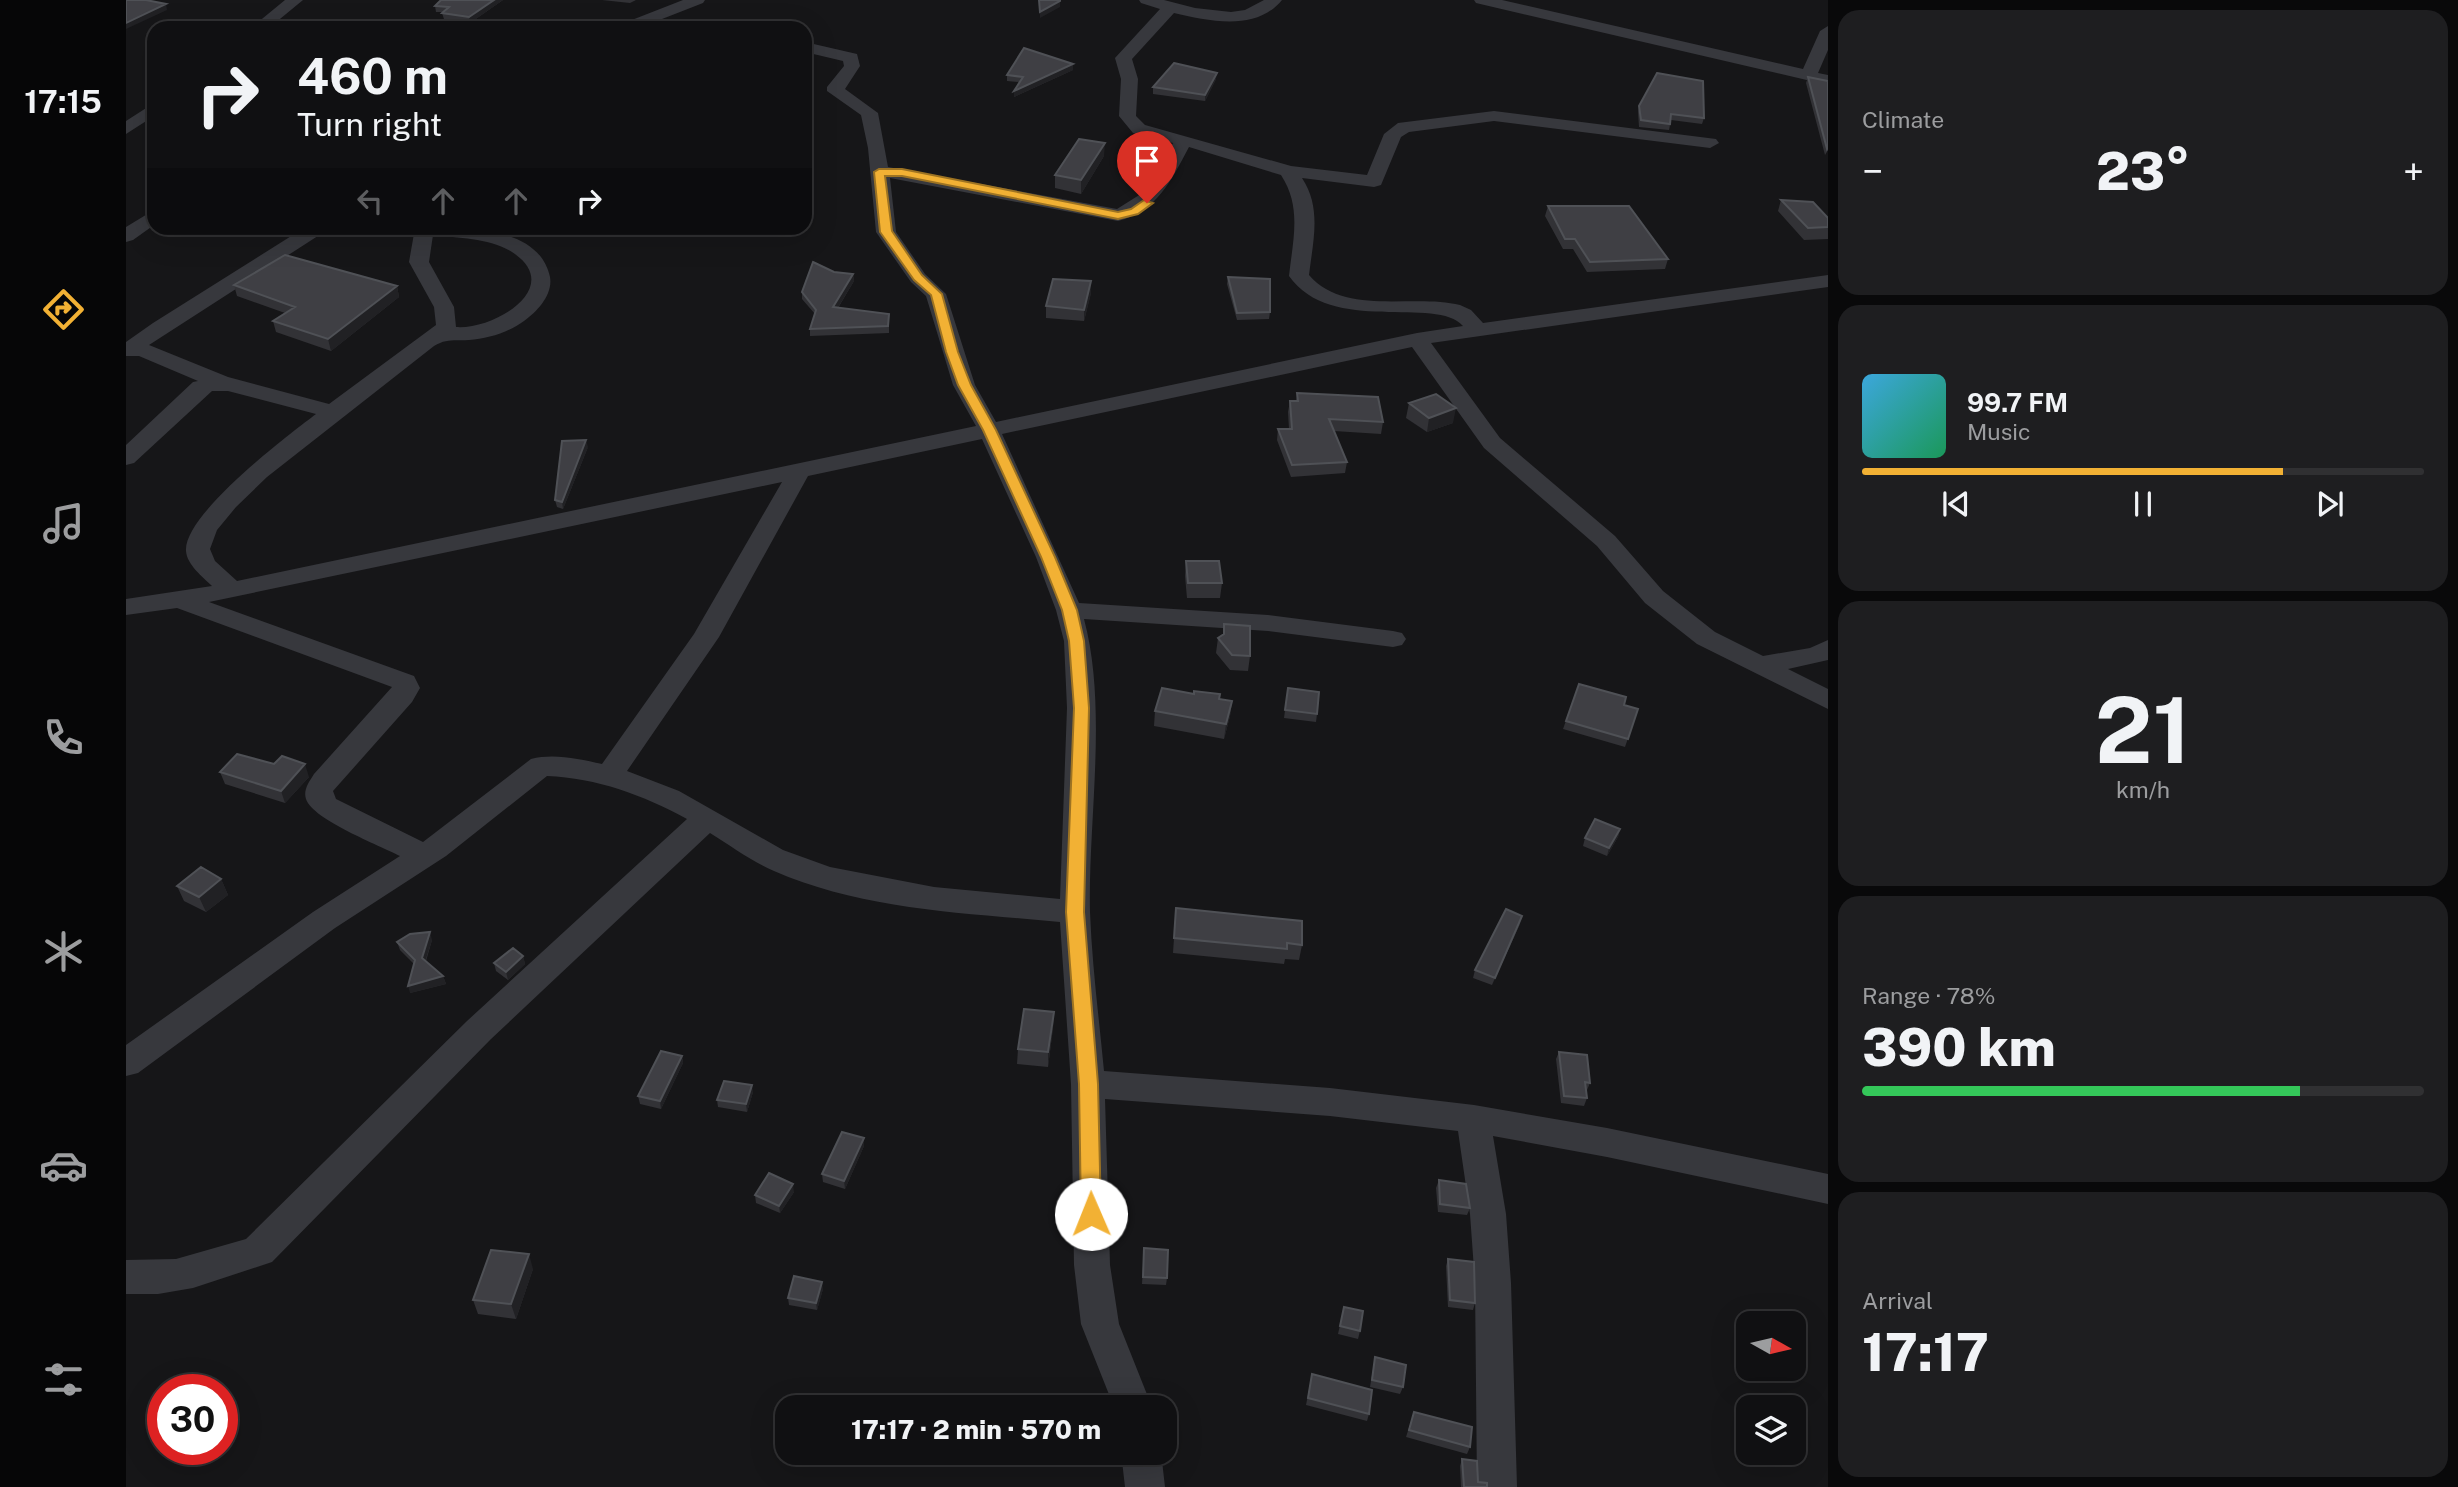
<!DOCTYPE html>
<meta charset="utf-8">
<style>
body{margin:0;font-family:"Public Sans",sans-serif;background:#1e1e20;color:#f1f3f6;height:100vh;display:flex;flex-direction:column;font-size:26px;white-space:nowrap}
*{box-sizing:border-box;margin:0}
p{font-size:23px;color:#9c9d9f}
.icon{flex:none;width:38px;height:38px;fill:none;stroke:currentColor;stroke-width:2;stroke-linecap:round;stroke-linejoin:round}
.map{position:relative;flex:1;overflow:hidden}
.side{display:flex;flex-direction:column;gap:10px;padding:10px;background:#09090a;width:630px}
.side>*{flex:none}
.banner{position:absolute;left:21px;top:21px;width:665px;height:214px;border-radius:21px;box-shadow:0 7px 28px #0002,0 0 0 2px #303032;background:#101012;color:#f1f3f6;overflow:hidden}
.needle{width:46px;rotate:98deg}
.controls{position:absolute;left:1610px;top:1311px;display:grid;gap:14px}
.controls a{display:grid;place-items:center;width:70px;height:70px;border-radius:14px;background:#101012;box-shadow:0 7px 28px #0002,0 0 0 2px #303032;font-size:35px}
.speed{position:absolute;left:21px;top:1374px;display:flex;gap:14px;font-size:35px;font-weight:700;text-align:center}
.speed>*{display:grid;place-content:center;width:91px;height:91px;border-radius:50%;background:#101012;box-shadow:0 7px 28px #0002,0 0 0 2px #303032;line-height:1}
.speed .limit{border:10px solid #d22;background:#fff;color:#111}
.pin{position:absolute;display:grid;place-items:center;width:60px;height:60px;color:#fff;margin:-72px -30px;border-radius:50% 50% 50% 0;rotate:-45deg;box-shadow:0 0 7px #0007}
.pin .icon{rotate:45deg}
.me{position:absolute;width:77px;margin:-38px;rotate:359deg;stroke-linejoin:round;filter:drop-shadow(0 0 5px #0008)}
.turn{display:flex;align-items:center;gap:24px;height:147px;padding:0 35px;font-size:32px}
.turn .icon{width:91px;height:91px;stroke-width:2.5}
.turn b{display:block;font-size:49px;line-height:60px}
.lanes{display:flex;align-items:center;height:66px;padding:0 35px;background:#0003;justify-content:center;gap:35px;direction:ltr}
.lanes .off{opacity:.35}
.big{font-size:52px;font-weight:800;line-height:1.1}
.side .card{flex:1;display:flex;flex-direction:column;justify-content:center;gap:10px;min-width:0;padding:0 24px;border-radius:21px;background:#1e1e20}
.side .dial{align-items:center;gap:0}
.dial b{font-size:91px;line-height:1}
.song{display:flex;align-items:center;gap:21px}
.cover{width:84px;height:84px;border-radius:10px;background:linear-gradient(135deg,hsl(200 70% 55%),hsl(150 70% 35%))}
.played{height:7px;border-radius:4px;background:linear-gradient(90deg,#f2b134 75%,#303032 75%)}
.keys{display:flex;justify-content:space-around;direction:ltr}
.heat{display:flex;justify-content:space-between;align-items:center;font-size:38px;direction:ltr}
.charge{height:10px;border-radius:5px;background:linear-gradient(90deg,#34c759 78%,#303032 0)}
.trip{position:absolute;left:649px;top:1395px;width:402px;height:70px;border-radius:21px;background:#101012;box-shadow:0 7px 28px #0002,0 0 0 2px #303032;font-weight:800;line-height:70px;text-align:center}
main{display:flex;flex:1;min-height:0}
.tabs{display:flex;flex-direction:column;width:126px;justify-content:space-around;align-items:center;background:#060607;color:#9c9d9f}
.tabs .icon{width:49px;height:49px}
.tabs .current{color:#f2b134}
.tabs b{font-size:32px;color:#f1f3f6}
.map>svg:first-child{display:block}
</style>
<main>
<nav class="tabs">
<b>17:15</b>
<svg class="icon current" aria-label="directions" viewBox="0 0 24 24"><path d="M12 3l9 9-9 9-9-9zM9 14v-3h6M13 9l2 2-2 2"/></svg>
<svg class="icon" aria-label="music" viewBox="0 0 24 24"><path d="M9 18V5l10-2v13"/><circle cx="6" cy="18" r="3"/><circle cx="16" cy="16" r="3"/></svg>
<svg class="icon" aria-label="phone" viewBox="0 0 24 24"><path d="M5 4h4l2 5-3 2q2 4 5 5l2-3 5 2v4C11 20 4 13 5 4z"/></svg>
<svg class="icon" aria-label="climate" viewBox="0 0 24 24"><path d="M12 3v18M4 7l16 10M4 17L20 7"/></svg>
<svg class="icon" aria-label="car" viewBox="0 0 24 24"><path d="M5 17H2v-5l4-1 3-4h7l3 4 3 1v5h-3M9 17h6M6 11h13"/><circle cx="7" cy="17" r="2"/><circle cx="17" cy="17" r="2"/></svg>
<svg class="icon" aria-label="filters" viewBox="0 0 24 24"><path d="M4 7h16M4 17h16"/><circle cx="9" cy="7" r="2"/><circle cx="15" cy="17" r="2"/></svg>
</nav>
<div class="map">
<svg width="1702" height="1487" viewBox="0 0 1702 1487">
<rect width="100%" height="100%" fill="#161618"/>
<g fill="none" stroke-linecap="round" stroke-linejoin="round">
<!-- minor -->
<path fill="#37383d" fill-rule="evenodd" d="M159 0H177L143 28H125Z
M557 0H579L577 3 513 28H491L493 25Z
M1013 0H1038L1069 8 1105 12 1119 10 1138 0H1156C1130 32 1083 21 1048 13L1006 59 1012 79 1010 116 1019 125 1165 166 1241 175 1258 134 1272 123 1368 111 1590 139 1593 143 1584 148 1368 121 1283 132 1275 137 1255 185 1248 187 1176 178C1196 208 1187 241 1183 275 1219 317 1288 293 1334 305L1345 310 1357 323 1702 275V287L1305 343 1374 438 1489 536 1537 591 1589 632 1637 656 1684 648 1702 640V660L1662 669 1702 689V709L1571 644 1519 603 1471 546 1358 448 1286 347 876 434 953 603 1142 615 1267 631 1276 633 1280 639 1276 645 1267 647 1142 631 958 619C982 709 962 819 964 912 966 965 973 1018 978 1071L1204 1088 1348 1105 1481 1128 1702 1174V1204L1481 1157 1367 1136 1380 1214 1385 1283 1391 1487H1351L1349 1283 1344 1214 1332 1131 1204 1116 979 1099 984 1265 993 1324 1026 1407H988L955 1324 948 1265 945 1084 934 922C840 913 737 910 648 871 625 861 605 846 584 833L365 1039 146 1262 67 1288 32 1294H0V1260L50 1259 120 1239 341 1021 561 819C517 795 471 778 421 776L320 856 209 928 12 1073 0 1076V1045L187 912 274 856C253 845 187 820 180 799 177 790 183 782 188 774L266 687 51 608 0 615V599L86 586C77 577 61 565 60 551 57 515 161 436 190 414L102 391H86L8 463 0 465V445L67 382 72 381 13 356H0V342L27 323 178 228H200L198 232 23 345 102 377 203 404 310 325 308 307 283 262 289 228C330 228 412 222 424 277 427 294 412 311 398 321 383 332 362 339 343 340 329 341 321 338 308 346L141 477 110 507 91 530 84 549 89 561 111 581 850 426 827 385 800 296 785 282 750 232 742 148 735 115 701 91V87L718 66 717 61 679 52V42L731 54 734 66 719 89 752 113 762 167 991 209 1018 192 1047 143 1007 133 993 116 995 79 989 58 1034 9 1015 3ZM1063 147 1155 175C1176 207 1167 239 1163 276 1205 336 1311 295 1337 326L1291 333 870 422 849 385 820 294 799 274 770 232 764 178 992 221C1031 211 1045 181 1063 147ZM307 235C333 238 363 238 386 252 440 287 368 330 330 327L328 307 303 262ZM856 439 910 557 930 610 938 641 941 708 934 899 808 887 704 867 657 850 553 791 501 771 593 637 682 476ZM656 482 568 634 476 764C453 759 428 753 405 759L297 842 210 799 207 791 286 702 294 688 288 676 83 602Z
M1348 0H1376L1677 69 1694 31 1702 26V50L1692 73 1702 75V85L1350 3Z
M28 103V116L0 134V121Z
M28 210V225L7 240 0 242V227Z
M995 1452H1035L1039 1487H999Z"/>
</g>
<!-- wall -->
<path fill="#323236" d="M315 0H377L344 23 318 19 316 13 318 12H310L309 6Z
M476 0H510L504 3Z
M947 70 888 97V91L893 82 881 81V75Z
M1682 77 1702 150 1699 155 1680 83Z
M1090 79 1079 101 1027 94V87Z
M1513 106 1578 118 1576 124 1545 120 1543 130 1513 127 1512 112Z
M978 156 955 194 929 188V175Z
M1655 200 1702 218V239L1678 240 1652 211Z
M1422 206 1542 259 1539 269 1461 272 1447 249H1437L1419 216Z
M708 272 727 274 728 281 712 308 763 314V333L684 336V329L689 314 676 299V292Z
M1102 277 1144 312 1143 319 1111 320 1101 284Z
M965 281V293L958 321 920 318V306Z
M108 285 271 286 273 297 205 351 150 332 147 321 159 313 111 296Z
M1171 393 1257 422 1255 434 1208 431 1221 462 1219 473 1165 477 1151 440 1152 429H1163L1162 412 1164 401H1170Z
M1283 403 1327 423 1301 432 1280 418Z
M462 447 437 509 431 507 429 500Z
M1060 561 1096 583 1094 598H1061L1059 576Z
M1098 624 1124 656 1122 671 1104 670 1090 653 1092 638 1097 634Z
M1453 684 1498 705 1512 709 1499 747 1437 729Z
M1162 688 1191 714 1190 722 1158 718Z
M1068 694H1094L1093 699 1106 701 1104 716 1098 739 1028 726 1029 711Z
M94 772 183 777 159 803 99 784Z
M1494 829 1492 837 1481 856 1457 846 1459 838Z
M95 879 102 895 80 912 58 901 51 886Z
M1050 908 1176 945 1173 960 1159 959 1158 964 1047 953Z
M1394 924 1366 985 1347 978 1349 970Z
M306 940 300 961 317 976 320 984 284 993 288 964 274 950 271 942Z
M397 956 399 964 382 980 370 971 368 963Z
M928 1012 927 1028 922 1067 891 1064 892 1049Z
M1433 1052 1464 1083 1461 1090H1460L1461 1098 1458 1106 1435 1103 1430 1059Z
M556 1056 557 1063 535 1109 514 1104 512 1096Z
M627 1092 621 1112 592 1107 591 1100Z
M738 1138V1146L719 1189 697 1182 696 1174Z
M1313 1180 1344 1208 1341 1215 1312 1212 1310 1188Z
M668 1192 654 1213 630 1203 629 1195Z
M1018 1248 1041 1278 1040 1285 1016 1284Z
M1322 1259 1349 1303 1347 1310 1322 1307 1320 1266Z
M407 1269 390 1319 352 1314 347 1300Z
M697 1289 691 1310 663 1305 662 1298Z
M1218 1307 1234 1331 1232 1339 1212 1334Z
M1249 1357 1277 1387 1274 1394 1244 1387Z
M1186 1374 1243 1414 1241 1421 1180 1405Z
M1288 1412 1344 1447 1341 1454 1280 1437Z
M1336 1459 1352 1482 1361 1487H1335L1334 1466Z"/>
<!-- shaded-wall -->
<path fill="#212124" d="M368 0H377L344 23 343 17Z
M934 1V7L914 18V12Z
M40 4 41 10 0 29V23Z
M947 64V70L888 97V91Z
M1091 73 1090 79 1079 101V95Z
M979 143 978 156 955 194V180Z
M727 274 728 281 708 314 707 307Z
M965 281V293L958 321V310Z
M271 286 273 297 205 351 202 339Z
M1330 408 1327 423 1301 432 1303 418Z
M460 440 462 447 437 509 436 502Z
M1106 701 1104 716 1098 739 1100 724Z
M179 764 183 777 159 803 155 791Z
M1494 829 1492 837 1481 856 1483 848Z
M95 879 102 895 80 912 73 897Z
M1396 916 1394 924 1366 985 1369 978Z
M304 932 306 940 298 965 296 958Z
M397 956 399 964 382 980 380 972Z
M317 976 320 984 284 993 282 986Z
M928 1012 927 1028 922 1067V1052Z
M556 1056 557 1063 535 1109 534 1101Z
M626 1085 627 1092 621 1112 620 1104Z
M738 1138V1146L719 1189 718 1181Z
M667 1184 668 1192 654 1213 653 1206Z
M403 1254 407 1269 390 1319 385 1304Z
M696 1282 697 1289 691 1310 690 1303Z"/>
<!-- building -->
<path fill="#3f3f44" stroke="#4f5156" stroke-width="2" d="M0 0H20L40 4 0 23Z
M315 0H368L343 17 316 13 323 7 309 6Z
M913 0H934V1L914 12Z
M898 48 947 64 888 91 897 77 881 75Z
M1048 63 1091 73 1079 95 1027 87Z
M1531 73 1577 81 1578 118 1545 114 1544 124 1515 120 1513 106Z
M1682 77 1702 81V147L1701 149Z
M953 139 979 143 955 180 929 175Z
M1655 200 1687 202 1702 218V227L1682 228Z
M1422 206H1503L1542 259 1464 262 1449 239H1439Z
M159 255 271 286 202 339 147 321 169 307 108 285Z
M687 262 708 272 727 274 707 307 763 314 762 326 684 329 690 310 676 292Z
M1102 277 1144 279V312L1111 313Z
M927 279 965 281 958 310 920 306Z
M1171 393 1252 397 1257 422 1203 419 1221 462 1166 465 1152 429H1166L1164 401H1172Z
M1310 394 1330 408 1303 418 1283 403Z
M460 440 436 502 429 500 436 441Z
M1060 561H1093L1096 583H1062Z
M1098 624 1124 626V656L1106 655 1092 638 1098 634Z
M1453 684 1500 697 1498 705 1512 709 1502 739 1440 721Z
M1036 688 1068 694V691L1094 694 1093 699 1106 701 1100 724 1029 711Z
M1162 688 1193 692 1191 714 1159 710Z
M111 754 148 764 156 756 179 764 155 791 94 772Z
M1469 819 1494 829 1483 848 1459 838Z
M75 867 95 879 73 897 51 886Z
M1050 908 1176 921V945L1161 943V949L1048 938Z
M1380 909 1396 916 1369 978 1349 970Z
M304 932 296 958 317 976 282 986 289 960 271 942 284 934Z
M387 948 397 956 380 972 368 963Z
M898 1009 928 1012 922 1052 892 1049Z
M535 1051 556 1056 534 1101 512 1096Z
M1433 1052 1461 1055 1464 1083 1459 1082 1461 1098 1438 1096Z
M598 1081 626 1085 620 1104 591 1100Z
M716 1132 738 1138 718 1181 696 1174Z
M643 1173 667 1184 653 1206 629 1195Z
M1313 1180 1340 1184 1344 1208 1314 1204Z
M1018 1248 1042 1250 1041 1278 1017 1277Z
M365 1250 403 1254 385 1304 347 1300Z
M1322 1259 1348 1262 1349 1303 1324 1300Z
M668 1276 696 1282 690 1303 662 1298Z
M1218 1307 1237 1311 1234 1331 1214 1326Z
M1249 1357 1280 1365 1277 1387 1246 1380Z
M1186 1374 1246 1390 1243 1414 1182 1398Z
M1288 1412 1346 1427 1344 1447 1283 1430Z
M1336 1459 1351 1461 1352 1482 1361 1483V1487H1338Z"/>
<!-- route -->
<path fill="#f2b134" stroke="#9d7322" stroke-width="2" d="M776 169 992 212 1005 209 1018 200 1027 203 1012 214 992 219 776 176H759L766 231 796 275 816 294 832 352 845 385 870 430 929 557 951 610 958 641 963 708 958 912 972 1084 975 1214 972 1220 965 1222 958 1220 955 1214 953 1084 940 912 948 708 943 641 936 610 915 557 857 430 832 385 820 352 805 295 788 280 754 232 748 172 753 169Z"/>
</svg>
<div class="controls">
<a><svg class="needle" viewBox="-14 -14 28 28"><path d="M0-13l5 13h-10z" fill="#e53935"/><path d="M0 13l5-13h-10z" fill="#9c9d9f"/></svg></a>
<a><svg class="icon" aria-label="layers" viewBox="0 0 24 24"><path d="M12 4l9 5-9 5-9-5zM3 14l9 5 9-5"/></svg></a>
</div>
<div class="speed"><div class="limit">30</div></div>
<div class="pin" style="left:1021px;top:203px;background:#d93025"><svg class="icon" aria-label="arrive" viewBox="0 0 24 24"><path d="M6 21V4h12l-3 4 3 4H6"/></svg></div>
<svg class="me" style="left:965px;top:1214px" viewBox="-20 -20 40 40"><circle r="19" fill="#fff"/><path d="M0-13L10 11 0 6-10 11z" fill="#f2b134"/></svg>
<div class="trip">17:17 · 2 min · 570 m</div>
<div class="banner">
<div class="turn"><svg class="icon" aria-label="right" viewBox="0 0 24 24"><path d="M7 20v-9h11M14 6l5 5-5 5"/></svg><div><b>460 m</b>Turn right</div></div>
<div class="lanes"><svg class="icon off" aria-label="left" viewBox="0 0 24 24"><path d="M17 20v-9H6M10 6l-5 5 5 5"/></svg><svg class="icon off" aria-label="ahead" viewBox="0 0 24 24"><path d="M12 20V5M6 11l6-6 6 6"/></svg><svg class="icon off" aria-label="ahead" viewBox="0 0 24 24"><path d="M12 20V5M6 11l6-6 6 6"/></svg><svg class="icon" aria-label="right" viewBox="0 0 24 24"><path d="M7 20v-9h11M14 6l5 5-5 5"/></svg></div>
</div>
</div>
<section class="side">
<div class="card"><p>Climate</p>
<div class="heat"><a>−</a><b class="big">23°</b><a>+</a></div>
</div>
<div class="card">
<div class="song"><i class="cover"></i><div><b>99.7 FM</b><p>Music</p></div></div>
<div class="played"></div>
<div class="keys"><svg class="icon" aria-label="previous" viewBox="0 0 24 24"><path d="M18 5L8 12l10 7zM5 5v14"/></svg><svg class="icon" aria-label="pause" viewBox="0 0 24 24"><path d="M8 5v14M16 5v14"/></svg><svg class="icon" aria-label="next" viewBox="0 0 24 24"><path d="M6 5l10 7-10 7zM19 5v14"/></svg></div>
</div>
<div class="card dial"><b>21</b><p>km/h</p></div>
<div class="card"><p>Range · 78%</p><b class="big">390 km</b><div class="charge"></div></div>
<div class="card"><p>Arrival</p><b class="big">17:17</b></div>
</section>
</main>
